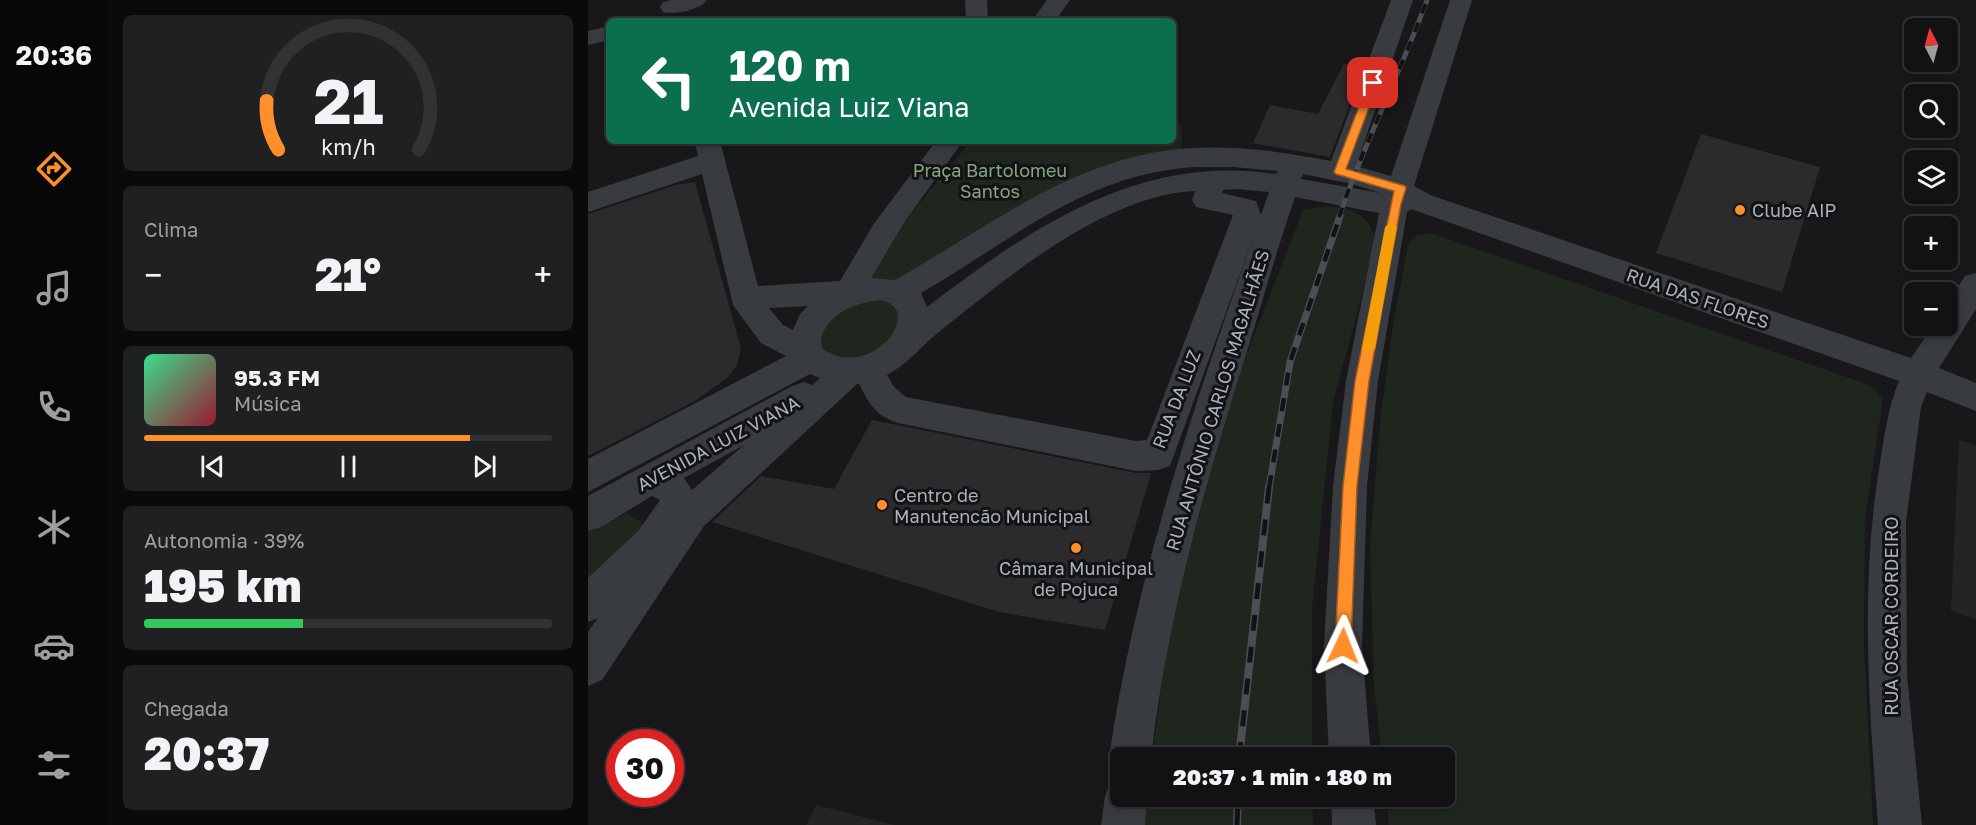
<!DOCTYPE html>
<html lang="pt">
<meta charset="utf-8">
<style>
body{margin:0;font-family:"Golos Text",sans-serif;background:#1f2022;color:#f1f3f6;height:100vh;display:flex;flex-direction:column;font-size:22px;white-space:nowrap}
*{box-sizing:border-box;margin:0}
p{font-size:20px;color:#9c9ea0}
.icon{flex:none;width:33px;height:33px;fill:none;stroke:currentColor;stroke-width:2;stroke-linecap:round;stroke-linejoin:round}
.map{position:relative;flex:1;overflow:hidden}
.side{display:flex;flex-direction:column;gap:15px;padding:15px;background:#0a0a0b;width:480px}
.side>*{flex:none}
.top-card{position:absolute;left:18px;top:18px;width:570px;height:126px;border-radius:9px;box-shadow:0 3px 9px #0003,0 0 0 2px #313234;background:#0b6e4f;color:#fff;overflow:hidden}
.needle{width:39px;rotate:354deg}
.fabs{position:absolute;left:1316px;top:18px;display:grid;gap:12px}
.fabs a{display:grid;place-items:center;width:54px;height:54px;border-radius:9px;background:#121214;box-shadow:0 3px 9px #0003,0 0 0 2px #313234;font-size:30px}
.speed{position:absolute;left:18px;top:729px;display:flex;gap:12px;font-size:30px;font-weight:700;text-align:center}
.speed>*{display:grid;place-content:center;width:78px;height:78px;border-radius:50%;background:#121214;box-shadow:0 3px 9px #0003,0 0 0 2px #313234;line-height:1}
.speed .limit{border:9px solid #d22;background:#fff;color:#111}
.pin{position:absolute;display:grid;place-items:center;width:51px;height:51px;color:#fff;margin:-26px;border-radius:12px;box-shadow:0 3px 9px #0006}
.me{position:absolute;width:66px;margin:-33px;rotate:2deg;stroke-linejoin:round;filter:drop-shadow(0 0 4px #0008)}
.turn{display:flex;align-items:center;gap:21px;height:126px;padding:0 24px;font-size:27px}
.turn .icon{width:78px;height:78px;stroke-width:2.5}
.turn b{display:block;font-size:42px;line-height:51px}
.big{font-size:45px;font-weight:800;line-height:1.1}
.side .tile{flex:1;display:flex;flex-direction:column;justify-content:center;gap:9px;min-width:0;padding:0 21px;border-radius:9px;background:#1f2022}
.side .dial{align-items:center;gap:0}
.dial svg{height:156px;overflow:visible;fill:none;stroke:#313234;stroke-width:7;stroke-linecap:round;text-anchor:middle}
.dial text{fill:#f1f3f6;stroke:none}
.song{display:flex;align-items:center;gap:18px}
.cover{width:72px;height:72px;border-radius:9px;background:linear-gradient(135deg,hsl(150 70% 55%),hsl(350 70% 35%))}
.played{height:6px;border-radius:3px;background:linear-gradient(90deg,#ff8f2b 80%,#313234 80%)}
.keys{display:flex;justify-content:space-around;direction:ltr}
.heat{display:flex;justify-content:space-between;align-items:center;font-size:33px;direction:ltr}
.charge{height:9px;border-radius:4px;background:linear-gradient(90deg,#34c759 39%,#313234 0)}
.trip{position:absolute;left:522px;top:747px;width:345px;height:60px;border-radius:9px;background:#121214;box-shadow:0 3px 9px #0003,0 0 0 2px #313234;font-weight:800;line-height:60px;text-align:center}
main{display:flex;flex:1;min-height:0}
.tab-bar{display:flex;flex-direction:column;width:108px;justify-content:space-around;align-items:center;background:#070708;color:#9c9ea0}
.tab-bar .icon{width:42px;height:42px}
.tab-bar .on{color:#ff8f2b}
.tab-bar b{font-size:27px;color:#f1f3f6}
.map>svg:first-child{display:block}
</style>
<main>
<nav class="tab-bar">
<b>20:36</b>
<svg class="icon on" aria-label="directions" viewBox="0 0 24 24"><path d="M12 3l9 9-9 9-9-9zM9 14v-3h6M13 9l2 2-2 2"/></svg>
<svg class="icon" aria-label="music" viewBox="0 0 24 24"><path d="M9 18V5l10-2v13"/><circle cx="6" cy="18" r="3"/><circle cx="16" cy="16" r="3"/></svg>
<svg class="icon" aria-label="phone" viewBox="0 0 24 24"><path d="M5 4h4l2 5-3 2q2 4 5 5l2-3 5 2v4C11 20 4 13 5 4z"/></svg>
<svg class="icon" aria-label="climate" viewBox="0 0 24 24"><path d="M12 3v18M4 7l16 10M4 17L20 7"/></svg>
<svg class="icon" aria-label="car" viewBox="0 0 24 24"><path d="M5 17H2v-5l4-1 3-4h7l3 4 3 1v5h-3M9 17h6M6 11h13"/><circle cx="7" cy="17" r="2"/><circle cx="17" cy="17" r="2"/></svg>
<svg class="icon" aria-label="filters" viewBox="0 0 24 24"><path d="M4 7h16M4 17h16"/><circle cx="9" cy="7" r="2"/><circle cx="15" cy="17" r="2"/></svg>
</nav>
<section class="side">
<div class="tile dial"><svg viewBox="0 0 100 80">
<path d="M14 69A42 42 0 1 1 86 69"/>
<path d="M14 69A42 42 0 0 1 8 44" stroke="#ff8f2b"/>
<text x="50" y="56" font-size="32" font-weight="700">21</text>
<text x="50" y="72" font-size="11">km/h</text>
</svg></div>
<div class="tile"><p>Clima</p>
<div class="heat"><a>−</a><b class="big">21°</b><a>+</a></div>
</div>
<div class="tile">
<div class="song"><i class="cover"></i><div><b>95.3 FM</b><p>Música</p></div></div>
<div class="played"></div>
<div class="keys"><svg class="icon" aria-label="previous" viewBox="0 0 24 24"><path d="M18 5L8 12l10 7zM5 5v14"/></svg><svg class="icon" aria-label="pause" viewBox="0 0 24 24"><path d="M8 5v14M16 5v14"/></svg><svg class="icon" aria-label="next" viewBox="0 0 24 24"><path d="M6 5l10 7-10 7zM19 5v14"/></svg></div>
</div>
<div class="tile"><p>Autonomia · 39%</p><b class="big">195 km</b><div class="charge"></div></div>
<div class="tile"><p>Chegada</p><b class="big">20:37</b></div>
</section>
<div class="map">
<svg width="1388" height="825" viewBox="0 0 1388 825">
<rect width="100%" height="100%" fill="#18181a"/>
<!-- built -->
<path fill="#242427" d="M1371 440 1388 446V619L1363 611Z
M228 805 306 825H218Z"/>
<!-- green -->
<path fill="#1e261d" d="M585 124 593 126 594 151 539 159 500 174 321 275 322 337 243 370 221 326 262 287 383 141H585Z
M738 206C769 211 775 210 789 240L745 402 724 609V757L564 758 582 621 645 390 715 210Z
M843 233 1276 383 1288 390 1295 398 1277 519 1276 645 1285 825H801L798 797 856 796V758L794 757 786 687 782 545 793 412 806 319 820 245 829 235Z
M39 513 57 525 0 579V532Z
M559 797H724L725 825H556Z"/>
<!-- building -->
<path fill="#2b2b2e" d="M756 64 776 66 742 157 665 143 682 105 730 114Z
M1113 134 1232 167 1194 292 1068 253Z
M107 182 153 349 149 365 139 378 107 401 0 456V214L88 185Z
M284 420 548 473H563L517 630 411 612 124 522 173 476 246 489Z"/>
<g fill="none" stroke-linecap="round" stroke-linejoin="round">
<!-- minor -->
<path fill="#383b40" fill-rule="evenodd" d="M83 0H119C112 10 87 15 75 12L72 7 75 2Z
M377 0H399L400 21H378Z
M459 0H482L467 21H444Z
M803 0H825L768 166 803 176 862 0H884L826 186 842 195 1323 358 1345 326H1359V304L1377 276 1388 273V309L1351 368 1388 383V411L1339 392 1333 407 1318 522 1319 675 1334 825H1290C1281 707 1272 587 1291 469 1296 439 1299 410 1311 381L823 209 819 212 790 381 779 486 774 646 783 758H741L736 646 745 486 758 381 791 213 707 197C690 246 676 296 661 345 618 481 579 616 563 758H532V775L527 773 521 758C547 577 607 402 668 230L582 466 570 470 548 471 310 423C287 415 282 405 271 384H269L116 526 14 680 0 686V632L10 618 0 622V578L51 530 72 500 64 496 13 527 0 531V496L204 386 216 382 224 385 232 378 222 374 0 492V459L198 356 173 343 145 305 114 174 0 212V192L110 156 106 141H132L170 286 252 281 285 225 348 141H375L317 221 283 278 307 280C392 232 471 169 569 152 627 142 686 150 743 161ZM607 167H645L690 171 688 174C550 153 443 228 339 307L333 293C425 240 496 174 607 167ZM715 174 764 184 793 193 713 179ZM650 189 681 192 673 215 668 201 634 193 635 190ZM607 191 604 200 608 207 645 215 559 440 548 441 318 397 306 387 299 375C320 364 334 345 352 331 420 277 517 195 607 191ZM292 300C341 309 280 384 234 348L233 337C243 312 267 303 292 300ZM220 306 212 314 205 330 195 325 181 308ZM156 445 104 490 96 478Z
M21 26V40L0 45V31Z
M532 777V796H559L557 825H513L517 796 523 781Z
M743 796H785L788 825H744Z"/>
<defs>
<path id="rail-far2" d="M751 217C776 143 812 74 839 0"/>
<path id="rail-far1" d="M681 488 702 362 752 216"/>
<path id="rail" d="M651 758 681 487
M649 825 650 796"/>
</defs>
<!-- rail-far2 casing -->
<use href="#rail-far2" stroke="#4b4f55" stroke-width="5"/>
<!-- rail-far1 casing -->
<use href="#rail-far1" stroke="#4b4f55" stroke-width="7"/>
<!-- rail casing -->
<use href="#rail" stroke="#4b4f55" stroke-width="8"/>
<!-- rail-far2 -->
<use href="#rail-far2" stroke="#131315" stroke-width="4" stroke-dasharray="10" stroke-linecap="butt"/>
<!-- rail-far1 -->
<use href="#rail-far1" stroke="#131315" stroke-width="4.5" stroke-dasharray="13" stroke-linecap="butt"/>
<!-- rail -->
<use href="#rail" stroke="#131315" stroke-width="5" stroke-dasharray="16" stroke-linecap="butt"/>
</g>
<!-- route -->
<path fill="#ff8f2b" stroke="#a65d1c" stroke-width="1.5" d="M785 80 790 83 758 169 817 186 818 188 813 204 781 381 769 486 763 646 761 652 755 655 749 652 747 646 755 486 767 381 806 191 748 174 746 172 780 83Z"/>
<!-- slow -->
<path fill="#f59e0b" d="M803 222 809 227 787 349 780 354 774 349 797 227Z"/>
<!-- markers -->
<g fill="#ff8f2b" stroke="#131315" stroke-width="2">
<circle cx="1152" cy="210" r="6"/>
<circle cx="294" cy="505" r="6"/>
<circle cx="488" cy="548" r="6"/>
</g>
<g text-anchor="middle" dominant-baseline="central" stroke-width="6" stroke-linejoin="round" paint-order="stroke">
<!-- park labels -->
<g font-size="18" fill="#84a87e" stroke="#131315">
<text x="402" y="170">Praça Bartolomeu<tspan x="402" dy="21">Santos</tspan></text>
</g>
<!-- poi labels -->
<g font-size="18" fill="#a9b2bb" stroke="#131315" text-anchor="start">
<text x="1164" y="210">Clube AIP</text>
<text x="306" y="495">Centro de<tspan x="306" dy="21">Manutencão Municipal</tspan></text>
<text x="488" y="568" text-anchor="middle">Câmara Municipal<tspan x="488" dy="21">de Pojuca</tspan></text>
</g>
<!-- street labels -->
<g font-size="18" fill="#a9b2bb" stroke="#131315">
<text transform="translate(1110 298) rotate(19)">RUA DAS FLORES</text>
<text transform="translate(588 399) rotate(-69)">RUA DA LUZ</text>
<text transform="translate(629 400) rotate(-73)">RUA ANTÔNIO CARLOS MAGALHÃES</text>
<text transform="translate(130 443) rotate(-28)">AVENIDA LUIZ VIANA</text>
<text transform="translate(1303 616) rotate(-90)">RUA OSCAR CORDEIRO</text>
</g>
</g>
</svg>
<div class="fabs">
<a><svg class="needle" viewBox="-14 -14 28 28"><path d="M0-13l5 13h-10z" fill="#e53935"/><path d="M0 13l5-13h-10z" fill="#9c9ea0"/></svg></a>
<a><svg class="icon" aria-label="search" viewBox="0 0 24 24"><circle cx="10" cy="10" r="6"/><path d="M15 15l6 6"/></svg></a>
<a><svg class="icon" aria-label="layers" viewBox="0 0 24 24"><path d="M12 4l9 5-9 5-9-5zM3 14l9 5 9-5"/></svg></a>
<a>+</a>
<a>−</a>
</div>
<div class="speed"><div class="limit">30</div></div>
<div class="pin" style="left:785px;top:83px;background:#d93025"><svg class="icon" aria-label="arrive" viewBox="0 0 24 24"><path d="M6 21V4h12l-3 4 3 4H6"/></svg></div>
<svg class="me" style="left:755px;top:646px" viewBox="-20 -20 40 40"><path d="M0-17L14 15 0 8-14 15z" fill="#ff8f2b" stroke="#fff" stroke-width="4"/></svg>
<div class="trip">20:37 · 1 min · 180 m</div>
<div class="top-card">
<div class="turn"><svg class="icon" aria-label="left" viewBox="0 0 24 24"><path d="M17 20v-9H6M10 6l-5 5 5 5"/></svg><div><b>120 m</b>Avenida Luiz Viana</div></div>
</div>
</div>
</main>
